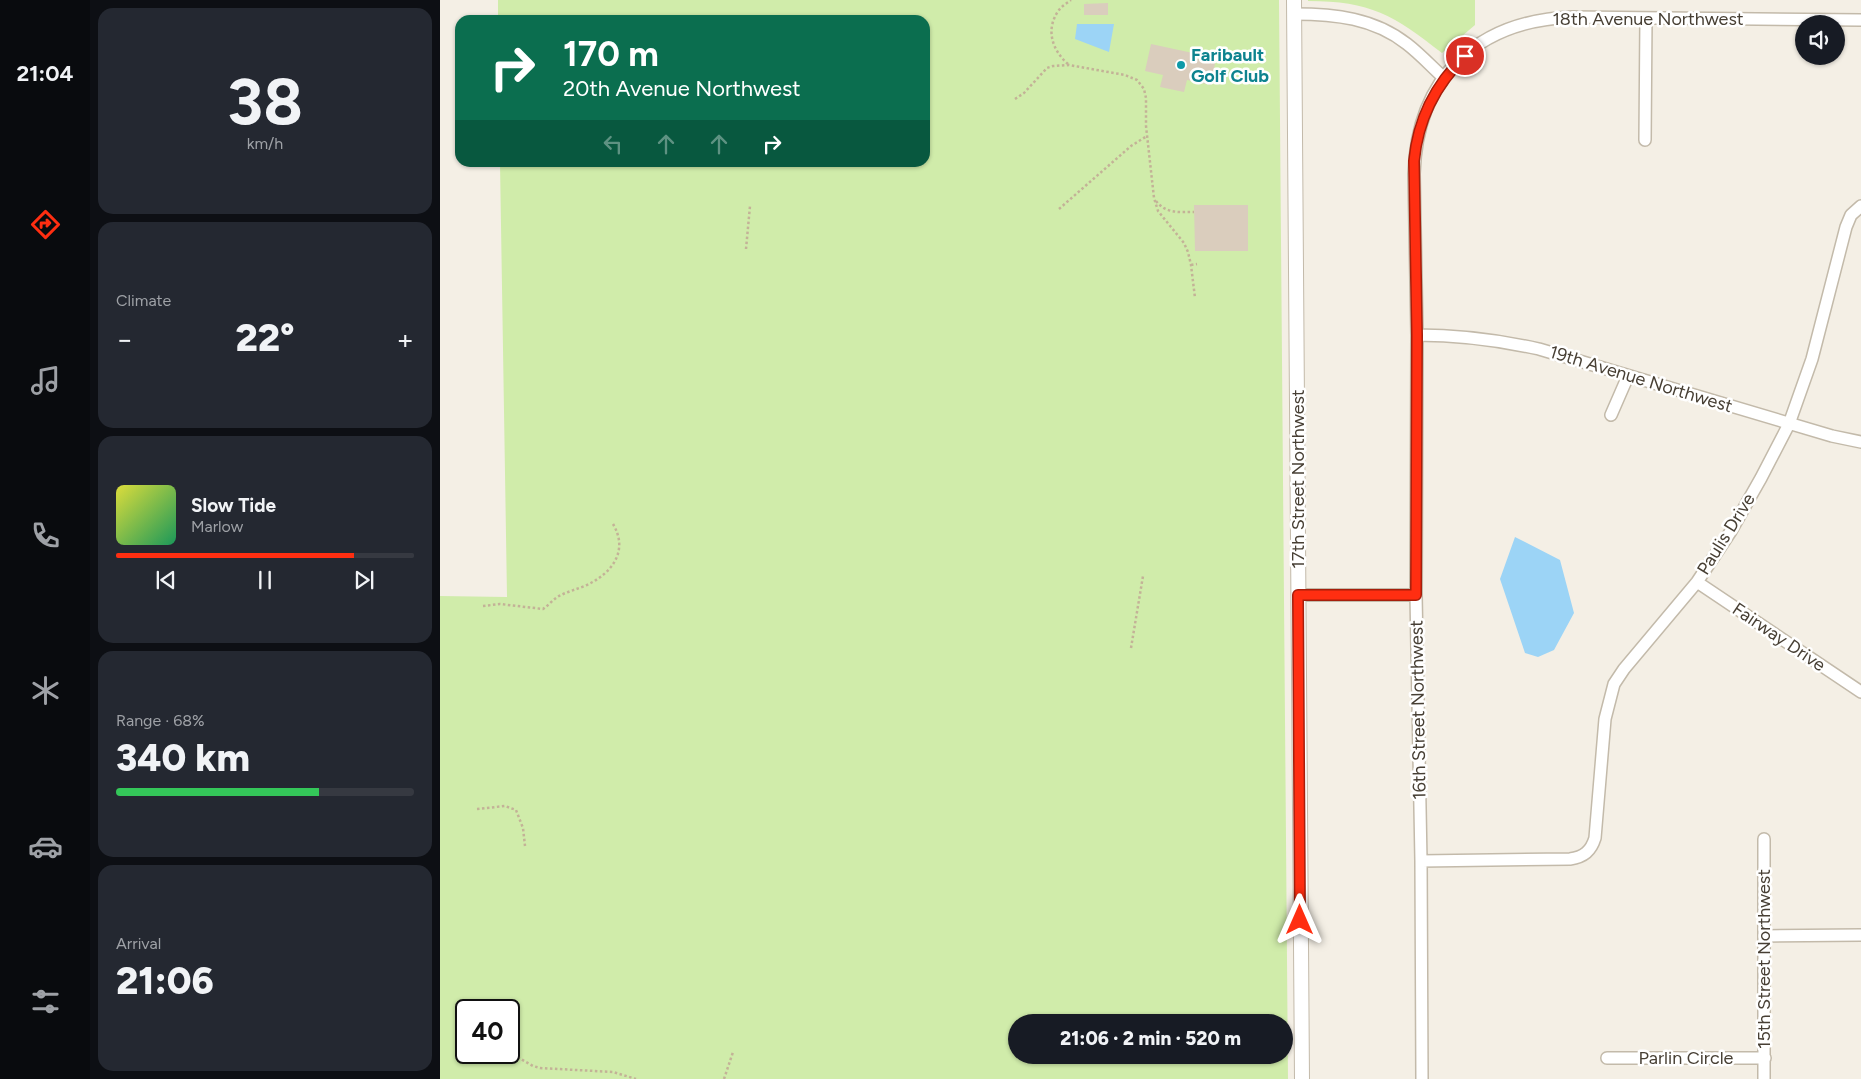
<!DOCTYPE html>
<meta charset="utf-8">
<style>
body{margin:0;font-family:Figtree,sans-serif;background:#242831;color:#f1f3f6;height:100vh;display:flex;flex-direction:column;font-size:19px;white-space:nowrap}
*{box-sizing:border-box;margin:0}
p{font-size:16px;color:#9ea1a6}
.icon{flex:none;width:28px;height:28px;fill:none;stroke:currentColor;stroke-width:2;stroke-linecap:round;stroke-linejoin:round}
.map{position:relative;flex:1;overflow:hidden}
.side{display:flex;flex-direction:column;gap:8px;padding:8px;background:#0d0f14;width:350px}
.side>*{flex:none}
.banner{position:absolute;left:15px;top:15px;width:475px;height:152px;border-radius:15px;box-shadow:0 1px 4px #0004;background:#0b6e4f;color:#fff;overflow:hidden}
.controls{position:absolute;left:1355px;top:15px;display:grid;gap:10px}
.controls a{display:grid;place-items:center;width:50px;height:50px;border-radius:50%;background:#171b24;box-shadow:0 1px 4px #0004;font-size:25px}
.speed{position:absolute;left:15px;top:999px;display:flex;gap:10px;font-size:25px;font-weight:700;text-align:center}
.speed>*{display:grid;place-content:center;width:65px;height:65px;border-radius:50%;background:#171b24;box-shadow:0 1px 4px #0004;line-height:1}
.speed .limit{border:2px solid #111;border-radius:8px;background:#fff;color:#111}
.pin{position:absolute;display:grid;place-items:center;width:42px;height:42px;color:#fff;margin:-21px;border:2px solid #fff;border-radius:50%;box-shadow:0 1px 5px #0007}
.me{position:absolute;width:55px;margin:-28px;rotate:0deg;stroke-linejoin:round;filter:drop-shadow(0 0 4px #0008)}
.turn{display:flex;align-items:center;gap:18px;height:105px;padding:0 25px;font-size:22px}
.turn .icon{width:65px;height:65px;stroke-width:2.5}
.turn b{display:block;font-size:35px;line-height:42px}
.lanes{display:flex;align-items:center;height:48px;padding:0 25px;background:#0003;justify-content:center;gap:25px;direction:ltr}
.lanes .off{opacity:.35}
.big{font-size:38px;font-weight:800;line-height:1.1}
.side .widget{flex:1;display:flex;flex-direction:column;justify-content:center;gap:8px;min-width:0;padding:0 18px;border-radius:15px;background:#242831}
.side .dial{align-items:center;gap:0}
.dial b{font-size:65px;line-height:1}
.song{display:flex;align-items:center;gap:15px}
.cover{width:60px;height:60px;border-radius:8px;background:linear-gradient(135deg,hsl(60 70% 55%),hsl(150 70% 35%))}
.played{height:5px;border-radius:2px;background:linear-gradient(90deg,#ff2e11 80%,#363941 80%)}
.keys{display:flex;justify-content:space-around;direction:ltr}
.heat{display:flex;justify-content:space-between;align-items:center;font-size:28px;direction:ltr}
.charge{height:8px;border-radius:4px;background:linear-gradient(90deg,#34c759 68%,#363941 0)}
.trip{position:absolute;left:568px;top:1014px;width:285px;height:50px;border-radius:25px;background:#171b24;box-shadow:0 1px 4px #0004;font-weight:800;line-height:50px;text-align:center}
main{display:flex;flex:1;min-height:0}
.dock{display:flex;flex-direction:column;width:90px;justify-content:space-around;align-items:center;background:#090b0e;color:#9ea1a6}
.dock .icon{width:35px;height:35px}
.dock .selected{color:#ff2e11}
.dock b{font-size:22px;color:#f1f3f6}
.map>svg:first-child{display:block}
</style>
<main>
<nav class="dock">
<b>21:04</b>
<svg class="icon selected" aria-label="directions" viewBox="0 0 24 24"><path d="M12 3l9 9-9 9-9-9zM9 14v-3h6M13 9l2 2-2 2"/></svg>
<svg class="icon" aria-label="music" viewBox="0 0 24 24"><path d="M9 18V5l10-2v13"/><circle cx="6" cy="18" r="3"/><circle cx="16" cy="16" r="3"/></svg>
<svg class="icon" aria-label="phone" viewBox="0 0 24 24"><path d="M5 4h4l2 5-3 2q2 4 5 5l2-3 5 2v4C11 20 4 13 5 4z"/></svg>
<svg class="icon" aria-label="climate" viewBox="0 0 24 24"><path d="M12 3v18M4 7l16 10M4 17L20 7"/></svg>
<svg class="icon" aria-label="car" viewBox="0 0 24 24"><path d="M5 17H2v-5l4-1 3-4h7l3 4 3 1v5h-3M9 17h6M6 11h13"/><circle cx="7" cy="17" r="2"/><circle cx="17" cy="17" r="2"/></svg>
<svg class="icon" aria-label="filters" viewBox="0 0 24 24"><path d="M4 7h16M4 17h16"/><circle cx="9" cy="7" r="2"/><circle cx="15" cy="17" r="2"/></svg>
</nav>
<section class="side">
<div class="widget dial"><b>38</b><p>km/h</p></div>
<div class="widget"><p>Climate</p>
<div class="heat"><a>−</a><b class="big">22°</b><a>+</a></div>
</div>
<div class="widget">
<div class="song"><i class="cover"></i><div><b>Slow Tide</b><p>Marlow</p></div></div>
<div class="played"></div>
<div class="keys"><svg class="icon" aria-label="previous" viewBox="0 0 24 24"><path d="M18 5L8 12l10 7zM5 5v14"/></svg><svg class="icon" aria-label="pause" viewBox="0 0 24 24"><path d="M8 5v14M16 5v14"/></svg><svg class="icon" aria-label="next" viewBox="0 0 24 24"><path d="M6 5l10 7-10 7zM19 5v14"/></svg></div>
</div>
<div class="widget"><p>Range · 68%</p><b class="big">340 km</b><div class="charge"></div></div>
<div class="widget"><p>Arrival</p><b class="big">21:06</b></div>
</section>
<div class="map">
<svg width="1421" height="1079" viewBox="0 0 1421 1079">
<rect width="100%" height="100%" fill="#f4efe5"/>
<!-- green -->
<path fill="#d0ecaa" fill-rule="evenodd" d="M58 0H839L848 1079H0V596L67 597 60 163 485 162V20H58ZM26 1010H69V1052H26ZM576 1022H844V1055H576Z
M868 0H1035V25L1002 53C953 15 931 1 868 1Z"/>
<!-- water -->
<path fill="#9cd4f6" d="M637 24H674L669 52 635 39Z
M1075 537 1120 560 1134 613 1114 650 1098 657 1085 653 1060 579Z"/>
<!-- building -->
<path fill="#dacdbd" d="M668 3V15H644V4Z
M711 44 776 58 771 85 747 80 744 92 720 87 723 75 705 71Z
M754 205H808V251H755Z"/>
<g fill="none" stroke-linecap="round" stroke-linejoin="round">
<defs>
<path id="minor" d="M854 14C895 14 934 18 967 44 980 54 992 67 1004 78
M1205 140 1206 18
M977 335C1019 335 1058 340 1099 349L1392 436 1421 442
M1171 415 1188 376
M1257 582 1421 692
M858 595H976
M1324 839V1079
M981 861 1130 859C1144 857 1151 851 1155 838L1165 719 1174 684 1184 669 1257 582 1291 531 1321 478 1349 424 1372 359 1406 227 1411 215 1421 206
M1325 936 1421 935
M1167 1058H1325
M982 1079 981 861 976 595 977 335 974 174C977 77 1037 21 1132 17L1421 20"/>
<path id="tertiary" d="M854 0 862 1079"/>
</defs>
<!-- minor casing -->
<use href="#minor" stroke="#c3baaa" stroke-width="14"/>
<!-- tertiary casing -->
<use href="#tertiary" stroke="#c3baaa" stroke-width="16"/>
<!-- path -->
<path stroke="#c3b297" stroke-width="2.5" stroke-dasharray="2.5 2.5" stroke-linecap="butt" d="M628 64C612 50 605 29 619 10 622 6 627 3 631 0
M575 99 584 93 607 68 613 66 629 65 685 75 697 80 704 89 706 98V126L714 198 718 211 744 243 748 252 751 265 755 298
M716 201C726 214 740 212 754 212
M619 209 691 146 707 136
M306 249 310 206
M751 265 757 264
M43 606 60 604 103 609C109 605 114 598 121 595 129 591 138 589 147 585 172 573 189 551 173 524
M691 648 703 576
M37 809 65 806 76 810 83 828 85 846
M69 1052 93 1066 100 1068 173 1072 196 1079
M284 1079 293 1052"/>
<!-- minor -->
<use href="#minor" stroke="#fff" stroke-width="11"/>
<!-- tertiary -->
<use href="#tertiary" stroke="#fff" stroke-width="14"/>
</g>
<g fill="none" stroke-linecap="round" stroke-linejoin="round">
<defs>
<path id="route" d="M860 920 858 595H976L977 335 974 161C978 119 995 85 1025 56"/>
</defs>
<!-- route casing -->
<use href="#route" stroke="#a61e0b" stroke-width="12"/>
<!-- route -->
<use href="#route" stroke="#ff2e11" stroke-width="9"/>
</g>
<!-- markers -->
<circle fill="#0f9aa8" stroke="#fff" stroke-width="2" cx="741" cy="65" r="5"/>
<g text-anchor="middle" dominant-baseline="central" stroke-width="5" stroke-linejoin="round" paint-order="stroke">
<!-- street labels -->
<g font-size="18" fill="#473f34" stroke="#fff">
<text x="1208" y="19">18th Avenue Northwest</text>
<text transform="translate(1201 379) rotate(17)">19th Avenue Northwest</text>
<text transform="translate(858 479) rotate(-90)">17th Street Northwest</text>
<text transform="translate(1286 534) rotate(-58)">Paulis Drive</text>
<text transform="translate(1339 637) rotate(34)">Fairway Drive</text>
<text transform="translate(978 710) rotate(-91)">16th Street Northwest</text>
<text transform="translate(1324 959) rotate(-90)">15th Street Northwest</text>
<text x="1246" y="1058">Parlin Circle</text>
</g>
<!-- culture labels -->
<g font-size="18" font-weight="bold" fill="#0d838f" stroke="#fff" text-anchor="start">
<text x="751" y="55">Faribault<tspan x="751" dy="21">Golf Club</tspan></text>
</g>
</g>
</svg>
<div class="controls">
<a><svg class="icon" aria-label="sound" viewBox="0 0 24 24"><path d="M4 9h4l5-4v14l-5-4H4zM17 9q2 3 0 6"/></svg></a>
</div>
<div class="speed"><div class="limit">40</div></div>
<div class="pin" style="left:1025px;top:56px;background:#d93025"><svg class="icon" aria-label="arrive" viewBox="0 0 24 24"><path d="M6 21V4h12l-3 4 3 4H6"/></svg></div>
<svg class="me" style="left:860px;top:920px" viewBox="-20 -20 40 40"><path d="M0-17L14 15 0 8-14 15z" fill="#ff2e11" stroke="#fff" stroke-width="4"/></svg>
<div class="trip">21:06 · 2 min · 520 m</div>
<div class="banner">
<div class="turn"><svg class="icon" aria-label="right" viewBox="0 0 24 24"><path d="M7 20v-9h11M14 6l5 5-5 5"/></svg><div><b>170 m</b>20th Avenue Northwest</div></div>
<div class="lanes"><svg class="icon off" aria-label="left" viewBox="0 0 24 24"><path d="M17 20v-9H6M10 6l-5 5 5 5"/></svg><svg class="icon off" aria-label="ahead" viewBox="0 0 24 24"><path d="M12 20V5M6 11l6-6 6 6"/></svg><svg class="icon off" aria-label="ahead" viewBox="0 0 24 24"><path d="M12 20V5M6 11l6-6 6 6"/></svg><svg class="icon" aria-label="right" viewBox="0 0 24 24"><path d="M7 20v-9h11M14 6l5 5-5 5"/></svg></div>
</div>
</div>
</main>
